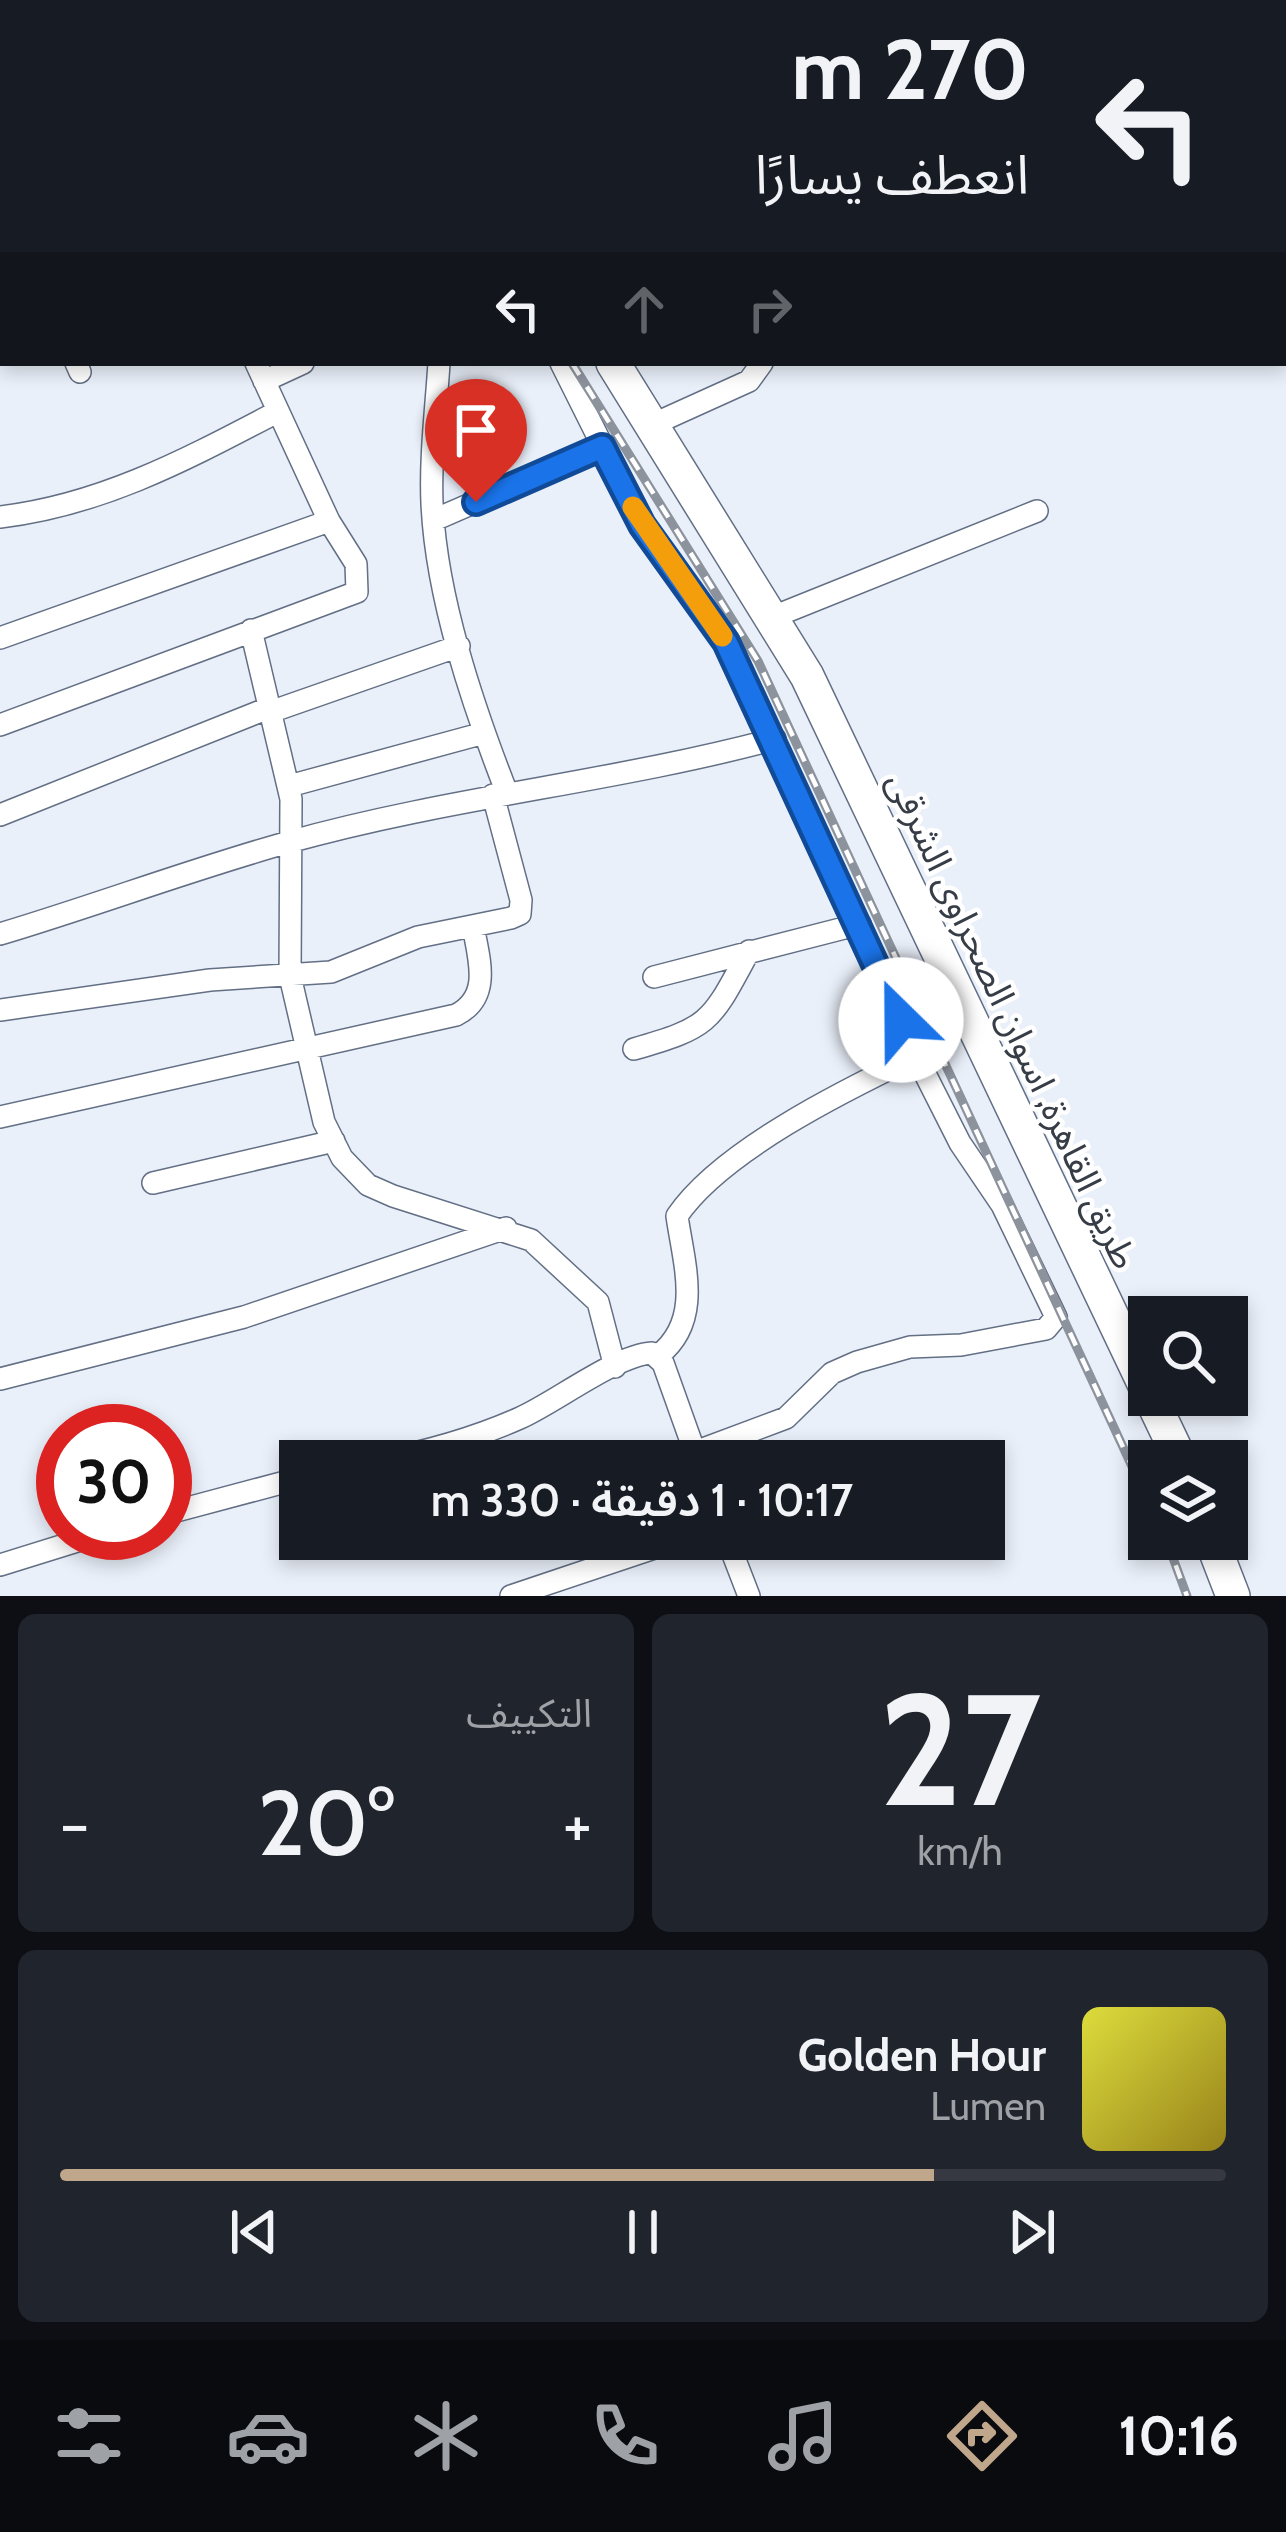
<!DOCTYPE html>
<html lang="ar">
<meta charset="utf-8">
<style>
body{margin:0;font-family:Cabin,"Noto Sans Arabic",sans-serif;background:#20242c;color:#f1f3f6;direction:rtl;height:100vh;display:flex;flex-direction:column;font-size:45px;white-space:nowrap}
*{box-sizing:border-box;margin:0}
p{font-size:39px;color:#9ea1a6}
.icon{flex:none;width:66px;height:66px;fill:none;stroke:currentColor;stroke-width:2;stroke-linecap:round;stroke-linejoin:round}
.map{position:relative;height:1596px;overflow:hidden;direction:ltr}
.drawer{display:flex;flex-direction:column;gap:18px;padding:18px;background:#0d0f14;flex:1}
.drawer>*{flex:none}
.guide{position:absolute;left:0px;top:0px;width:1287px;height:366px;box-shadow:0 6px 18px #0003;direction:rtl;background:#171b24;color:#f1f3f6;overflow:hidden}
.tools{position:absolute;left:1128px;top:1296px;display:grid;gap:24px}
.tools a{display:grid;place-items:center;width:120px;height:120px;border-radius:0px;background:#171b24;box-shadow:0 6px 18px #0003;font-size:60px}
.speed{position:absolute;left:36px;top:1404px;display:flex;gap:24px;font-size:60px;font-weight:700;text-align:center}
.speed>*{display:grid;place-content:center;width:156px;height:156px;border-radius:50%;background:#171b24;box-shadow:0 6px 18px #0003;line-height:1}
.speed .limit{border:18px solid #d22;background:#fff;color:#111}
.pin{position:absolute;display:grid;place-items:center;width:102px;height:102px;color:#fff;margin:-123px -51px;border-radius:50% 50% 50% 0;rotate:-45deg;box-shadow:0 0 12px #0007}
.pin .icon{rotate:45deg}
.me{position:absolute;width:132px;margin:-66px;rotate:337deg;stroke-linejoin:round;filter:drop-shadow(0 0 9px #0008)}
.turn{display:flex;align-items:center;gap:42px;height:252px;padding:0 60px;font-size:54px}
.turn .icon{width:156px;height:156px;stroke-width:2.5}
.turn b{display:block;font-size:84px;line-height:102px}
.lanes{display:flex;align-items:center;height:114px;padding:0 60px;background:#0003;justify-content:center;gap:60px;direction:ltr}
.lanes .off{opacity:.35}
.big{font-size:90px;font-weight:600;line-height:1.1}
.drawer .tile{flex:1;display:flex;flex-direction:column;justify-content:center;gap:18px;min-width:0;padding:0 42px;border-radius:18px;background:#20242c}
.drawer .dial{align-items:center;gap:0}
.dial b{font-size:156px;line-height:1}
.song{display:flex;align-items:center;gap:36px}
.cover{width:144px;height:144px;border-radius:18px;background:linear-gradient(135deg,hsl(60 70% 55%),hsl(50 70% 35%))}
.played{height:12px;border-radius:6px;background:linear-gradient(90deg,#c0a68b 75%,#363941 75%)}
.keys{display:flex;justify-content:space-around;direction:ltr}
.heat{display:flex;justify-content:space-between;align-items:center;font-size:66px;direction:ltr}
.drawer .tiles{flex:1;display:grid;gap:18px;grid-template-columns:1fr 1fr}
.tile:last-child{grid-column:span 2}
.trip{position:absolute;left:279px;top:1440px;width:726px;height:120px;border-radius:0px;background:#171b24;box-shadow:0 6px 18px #0003;font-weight:600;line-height:120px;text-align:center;direction:rtl}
.menu{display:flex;height:192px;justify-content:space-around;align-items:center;background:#090b0e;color:#9ea1a6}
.menu .icon{width:84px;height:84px}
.menu .on{color:#c0a68b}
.menu b{font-size:54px;color:#f1f3f6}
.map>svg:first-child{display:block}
</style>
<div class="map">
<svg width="1286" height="1596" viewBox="0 0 1286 1596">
<rect width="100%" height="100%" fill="#eaf0fa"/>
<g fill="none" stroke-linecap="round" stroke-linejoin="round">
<!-- stream -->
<path stroke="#cfa384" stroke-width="4.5" d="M1127 0 1129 3
M1284 335 1286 339"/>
<defs>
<path id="minor" d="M316 0 318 3
M547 3 550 0
M0 186 3 184
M76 363 80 372
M439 363C436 410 430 457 432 503 436 597 473 706 507 793
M561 363 642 525 726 642 916 1056 960 1143 1002 1205 1056 1317 1046 1329 961 1345 910 1347 857 1362 832 1373 786 1418 695 1452
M264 381 303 363
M665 419 749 381 762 363
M0 517C102 505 187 459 277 412
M434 520 602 447
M783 613 1037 511
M251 630 291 799 290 976 324 1122 342 1158 368 1185 393 1196 531 1240 598 1302 615 1367
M0 638 329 521 256 363
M273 711 459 646
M0 725 357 592 356 564 329 521
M289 786 484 733
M0 815 271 707
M0 934C97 905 192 869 289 842 449 797 615 782 775 739
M654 977 860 924
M0 1010 210 980 331 972 418 937 511 918 520 914 521 900 493 795
M634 1049C712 1027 711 1021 749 951
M0 1117 456 1015C492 997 479 959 473 926
M153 1183 334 1141
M659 1355C703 1320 684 1265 677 1216 721 1151 845 1090 916 1056
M0 1379 244 1317 506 1228
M377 1461C425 1452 475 1438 520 1418 556 1402 616 1355 652 1353L663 1363 698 1461
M165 1514 300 1478
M727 1539 749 1596
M0 1565 103 1533
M511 1596 681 1539"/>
<path id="highway" d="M366 0 368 3
M613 363 807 676 1181 1461
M1211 1539 1233 1596"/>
</defs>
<!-- minor casing -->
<use href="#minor" stroke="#626f84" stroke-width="24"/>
<!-- highway casing -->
<use href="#highway" stroke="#626f84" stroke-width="36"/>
<!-- minor -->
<use href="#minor" stroke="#fff" stroke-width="21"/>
<!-- highway -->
<use href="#highway" stroke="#fff" stroke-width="33"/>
<defs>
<path id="rail" d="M338 0 340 3
M572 363 758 661 1149 1503
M1166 1539 1187 1596"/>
</defs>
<!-- rail casing -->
<use href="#rail" stroke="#8d939d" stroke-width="9"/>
<!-- rail -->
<use href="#rail" stroke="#fff" stroke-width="4.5" stroke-dasharray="14" stroke-linecap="butt"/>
</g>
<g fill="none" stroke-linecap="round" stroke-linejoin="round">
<defs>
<path id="route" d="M476 502 602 447 642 525 726 642 901 1020"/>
</defs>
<!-- route casing -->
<use href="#route" stroke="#114b97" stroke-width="30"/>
<!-- route -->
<use href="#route" stroke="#1a73e8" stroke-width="21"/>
<!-- slow -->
<path stroke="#f59e0b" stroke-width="21" d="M633 507 722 636"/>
</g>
<g text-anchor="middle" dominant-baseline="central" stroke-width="9" stroke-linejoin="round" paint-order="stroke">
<!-- street labels -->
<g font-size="36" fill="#373d47" stroke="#fff">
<text transform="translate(1013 1020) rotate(65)">طريق القاهرة, اسوان الصحراوى الشرقى</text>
</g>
</g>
</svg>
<div class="tools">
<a><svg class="icon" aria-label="search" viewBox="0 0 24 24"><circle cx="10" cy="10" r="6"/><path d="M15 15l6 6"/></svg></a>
<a><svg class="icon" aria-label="layers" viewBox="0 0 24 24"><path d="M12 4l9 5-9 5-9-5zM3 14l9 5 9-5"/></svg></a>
</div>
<div class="speed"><div class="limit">30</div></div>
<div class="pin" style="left:476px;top:502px;background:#d93025"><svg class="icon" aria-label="arrive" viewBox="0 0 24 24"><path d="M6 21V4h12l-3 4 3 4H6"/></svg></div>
<svg class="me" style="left:901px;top:1020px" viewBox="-20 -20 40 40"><circle r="19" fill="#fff"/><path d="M0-13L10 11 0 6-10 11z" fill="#1a73e8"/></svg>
<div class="trip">10:17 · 1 دقيقة · 330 m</div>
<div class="guide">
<div class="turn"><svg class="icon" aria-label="left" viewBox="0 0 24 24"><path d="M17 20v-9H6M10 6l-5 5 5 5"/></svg><div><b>270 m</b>انعطف يسارًا</div></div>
<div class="lanes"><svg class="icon" aria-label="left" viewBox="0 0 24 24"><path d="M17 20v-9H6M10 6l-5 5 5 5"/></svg><svg class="icon off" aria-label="ahead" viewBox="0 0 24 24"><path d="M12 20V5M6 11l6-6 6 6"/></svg><svg class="icon off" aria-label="right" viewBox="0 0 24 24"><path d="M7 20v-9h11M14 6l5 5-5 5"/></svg></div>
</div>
</div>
<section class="drawer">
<div class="tiles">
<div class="tile dial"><b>27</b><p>km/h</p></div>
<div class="tile"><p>التكييف</p>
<div class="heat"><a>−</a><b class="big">20°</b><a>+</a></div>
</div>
<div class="tile">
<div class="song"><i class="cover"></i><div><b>Golden Hour</b><p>Lumen</p></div></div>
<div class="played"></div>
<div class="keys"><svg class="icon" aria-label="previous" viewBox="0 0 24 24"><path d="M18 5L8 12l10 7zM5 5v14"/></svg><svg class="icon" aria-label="pause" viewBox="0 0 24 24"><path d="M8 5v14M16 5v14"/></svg><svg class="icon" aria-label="next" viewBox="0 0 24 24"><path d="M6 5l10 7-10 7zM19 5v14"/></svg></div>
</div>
</div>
</section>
<nav class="menu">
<b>10:16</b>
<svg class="icon on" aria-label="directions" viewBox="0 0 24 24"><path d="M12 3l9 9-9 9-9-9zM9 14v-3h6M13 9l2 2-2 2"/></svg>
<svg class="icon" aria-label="music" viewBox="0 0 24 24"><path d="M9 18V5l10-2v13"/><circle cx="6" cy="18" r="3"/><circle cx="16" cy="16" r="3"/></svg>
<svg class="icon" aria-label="phone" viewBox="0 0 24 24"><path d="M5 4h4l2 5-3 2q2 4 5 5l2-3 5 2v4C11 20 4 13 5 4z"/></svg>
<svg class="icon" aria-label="climate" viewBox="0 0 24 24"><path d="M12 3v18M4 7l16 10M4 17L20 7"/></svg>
<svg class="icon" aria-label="car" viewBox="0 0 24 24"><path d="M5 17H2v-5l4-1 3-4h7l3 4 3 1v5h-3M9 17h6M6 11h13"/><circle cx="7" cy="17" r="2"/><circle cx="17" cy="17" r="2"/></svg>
<svg class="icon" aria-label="filters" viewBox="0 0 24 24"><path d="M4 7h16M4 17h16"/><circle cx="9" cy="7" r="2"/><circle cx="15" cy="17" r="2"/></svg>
</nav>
